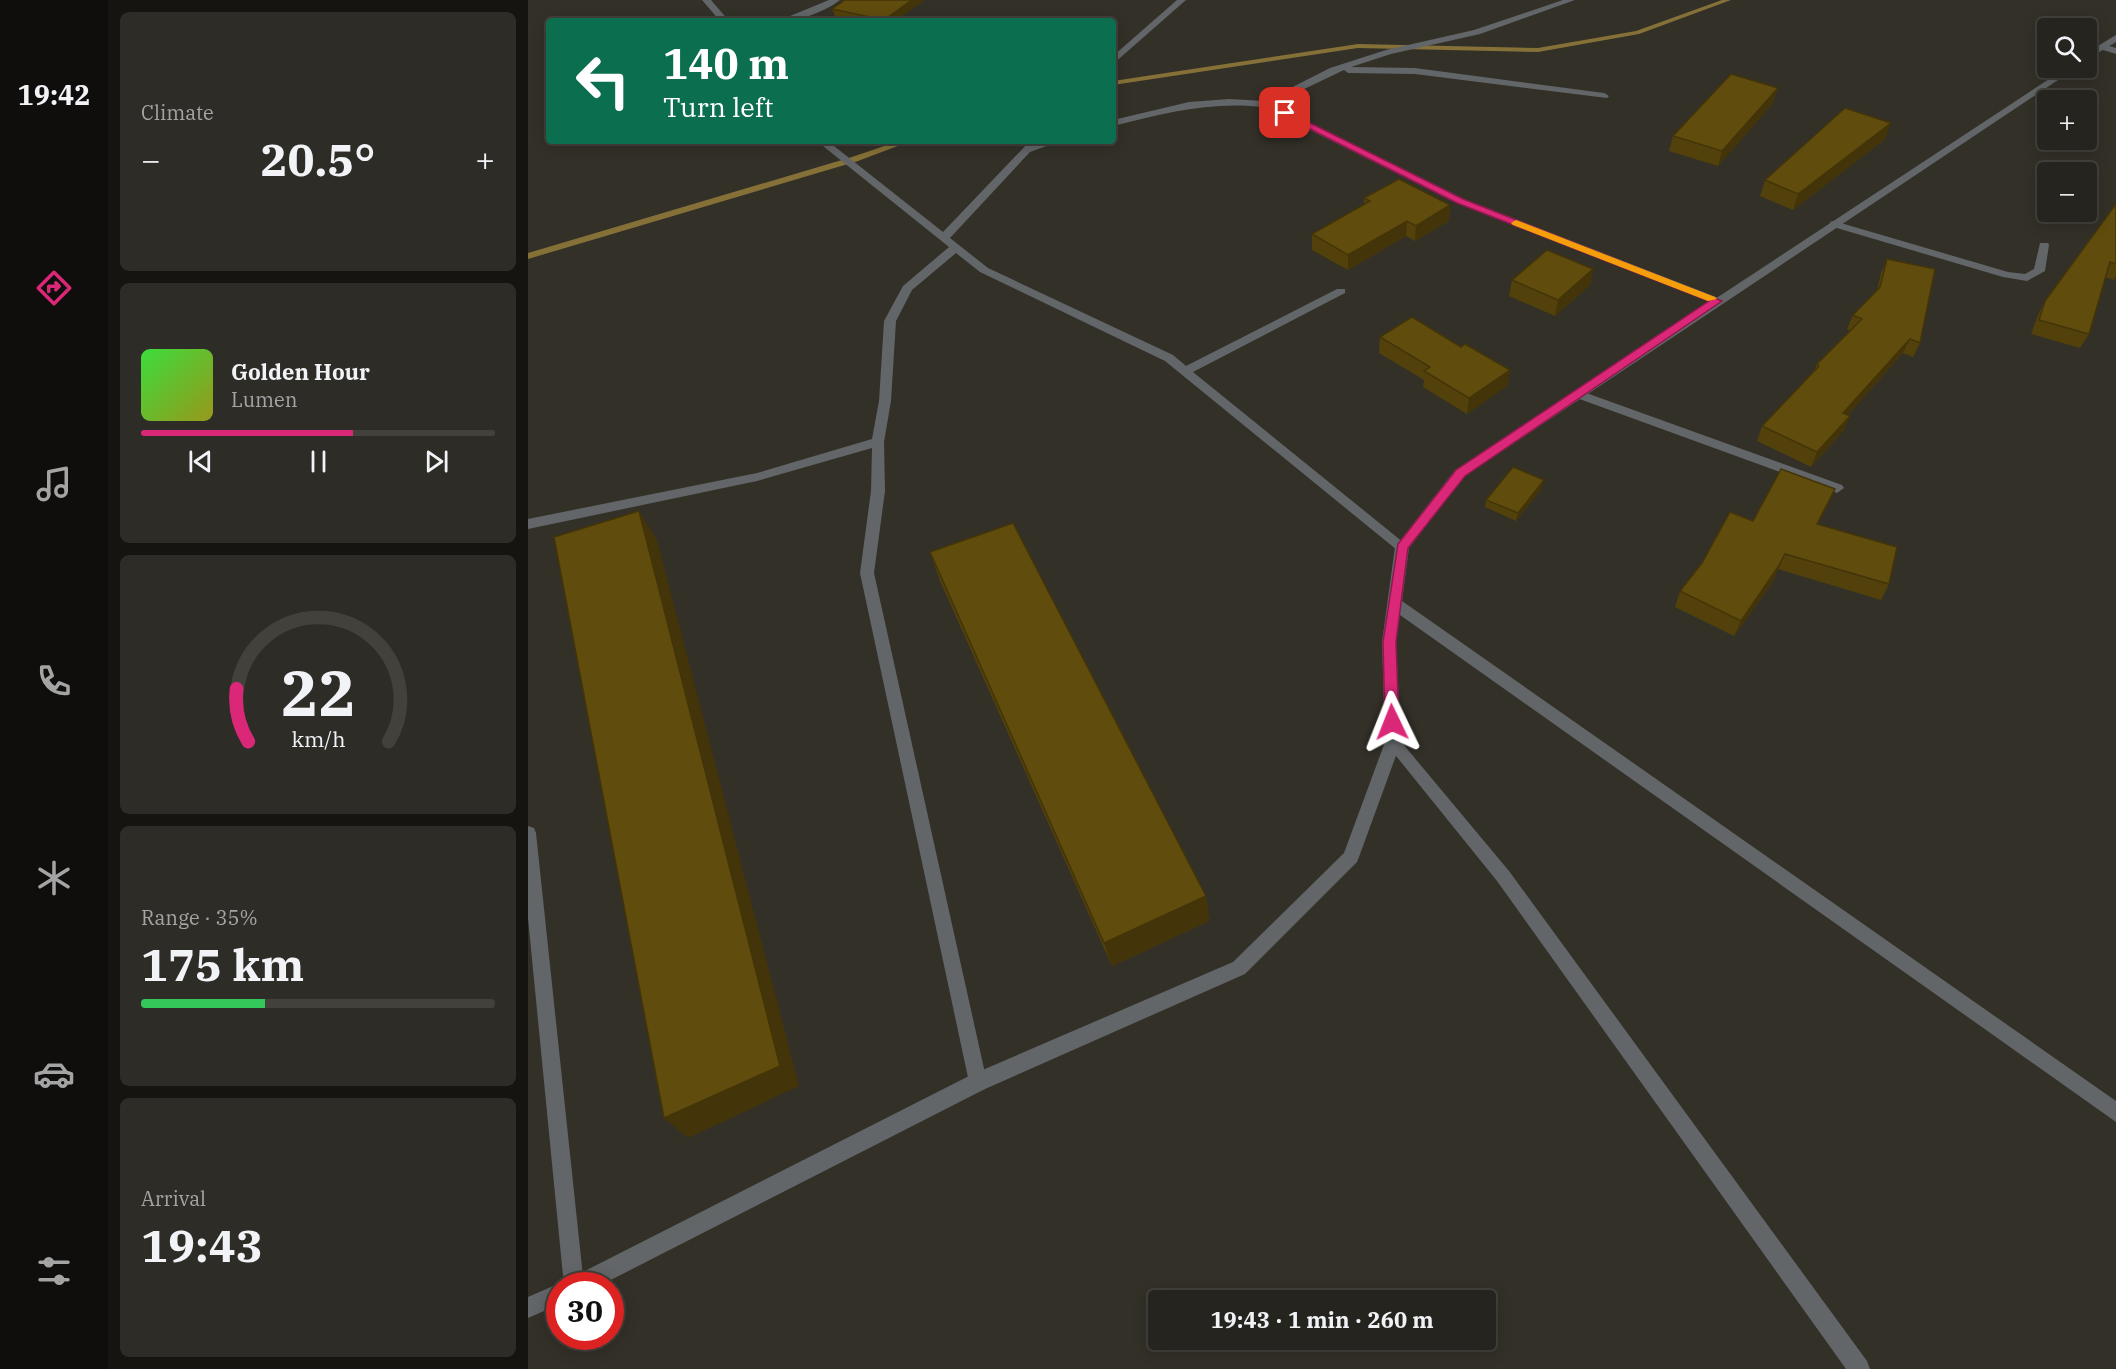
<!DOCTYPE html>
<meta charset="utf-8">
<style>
body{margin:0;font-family:"IBM Plex Serif",serif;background:#2e2c27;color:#f1f3f6;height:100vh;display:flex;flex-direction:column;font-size:22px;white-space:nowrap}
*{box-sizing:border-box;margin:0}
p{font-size:20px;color:#a4a4a4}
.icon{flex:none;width:33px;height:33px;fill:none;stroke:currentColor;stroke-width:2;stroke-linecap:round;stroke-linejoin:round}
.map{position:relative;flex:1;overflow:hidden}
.side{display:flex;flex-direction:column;gap:12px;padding:12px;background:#151410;width:420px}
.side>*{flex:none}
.hud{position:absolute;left:18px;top:18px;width:570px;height:126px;border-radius:6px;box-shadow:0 3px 15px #0003,0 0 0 2px #42413c;background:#0b6e4f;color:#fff;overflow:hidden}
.controls{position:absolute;left:1509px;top:18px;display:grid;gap:12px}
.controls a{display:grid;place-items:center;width:60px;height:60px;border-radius:6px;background:#26241e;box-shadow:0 3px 15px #0003,0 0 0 2px #42413c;font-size:30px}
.speed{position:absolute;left:18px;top:1272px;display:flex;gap:12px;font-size:30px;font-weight:700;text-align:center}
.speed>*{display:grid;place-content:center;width:78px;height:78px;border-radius:50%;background:#26241e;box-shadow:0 3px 15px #0003,0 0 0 2px #42413c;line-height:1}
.speed .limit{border:9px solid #d22;background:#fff;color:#111}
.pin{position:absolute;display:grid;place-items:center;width:51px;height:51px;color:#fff;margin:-26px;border-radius:12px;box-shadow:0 3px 9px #0006}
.me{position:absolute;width:66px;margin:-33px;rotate:358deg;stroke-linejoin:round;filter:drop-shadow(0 0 4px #0008)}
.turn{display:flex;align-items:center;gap:21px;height:126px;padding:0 18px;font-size:27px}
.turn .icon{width:78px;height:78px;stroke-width:2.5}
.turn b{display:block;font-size:42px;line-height:51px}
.big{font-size:45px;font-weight:700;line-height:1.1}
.side .card{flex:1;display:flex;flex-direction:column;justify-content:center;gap:9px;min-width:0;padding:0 21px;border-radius:9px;background:#2e2c27}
.side .dial{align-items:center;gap:0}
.dial svg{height:156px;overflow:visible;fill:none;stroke:#42413c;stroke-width:7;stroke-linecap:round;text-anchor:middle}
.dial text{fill:#f1f3f6;stroke:none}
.song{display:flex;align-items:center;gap:18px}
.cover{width:72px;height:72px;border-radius:9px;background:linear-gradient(135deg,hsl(120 70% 55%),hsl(60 70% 35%))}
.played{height:6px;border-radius:3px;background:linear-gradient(90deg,#db2777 60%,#42413c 60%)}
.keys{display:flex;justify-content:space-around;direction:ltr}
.heat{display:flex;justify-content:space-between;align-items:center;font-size:33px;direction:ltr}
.charge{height:9px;border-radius:4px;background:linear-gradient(90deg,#34c759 35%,#42413c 0)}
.trip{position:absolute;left:620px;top:1290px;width:348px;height:60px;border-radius:6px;background:#26241e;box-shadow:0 3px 15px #0003,0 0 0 2px #42413c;font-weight:700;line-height:60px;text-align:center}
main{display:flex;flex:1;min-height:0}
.tab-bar{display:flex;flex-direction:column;width:108px;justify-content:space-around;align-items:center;background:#0f0e0c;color:#a4a4a4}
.tab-bar .icon{width:42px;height:42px}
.tab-bar .active{color:#db2777}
.tab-bar b{font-size:27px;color:#f1f3f6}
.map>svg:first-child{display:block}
</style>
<main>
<nav class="tab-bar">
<b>19:42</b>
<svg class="icon active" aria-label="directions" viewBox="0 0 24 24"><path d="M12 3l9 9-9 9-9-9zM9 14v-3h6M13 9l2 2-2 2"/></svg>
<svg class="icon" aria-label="music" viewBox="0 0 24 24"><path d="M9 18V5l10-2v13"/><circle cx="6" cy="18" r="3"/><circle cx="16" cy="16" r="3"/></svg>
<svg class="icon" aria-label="phone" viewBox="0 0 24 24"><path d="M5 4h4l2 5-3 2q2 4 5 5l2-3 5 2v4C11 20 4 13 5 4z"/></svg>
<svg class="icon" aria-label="climate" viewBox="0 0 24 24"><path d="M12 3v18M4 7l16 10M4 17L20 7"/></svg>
<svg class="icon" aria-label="car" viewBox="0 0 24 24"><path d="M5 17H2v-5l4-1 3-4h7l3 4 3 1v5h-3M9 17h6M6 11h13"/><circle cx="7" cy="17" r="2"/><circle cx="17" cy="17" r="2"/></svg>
<svg class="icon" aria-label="filters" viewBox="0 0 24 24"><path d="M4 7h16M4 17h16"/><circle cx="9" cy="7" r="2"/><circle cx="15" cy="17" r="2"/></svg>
</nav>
<section class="side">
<div class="card"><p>Climate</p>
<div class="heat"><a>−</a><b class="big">20.5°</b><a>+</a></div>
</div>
<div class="card">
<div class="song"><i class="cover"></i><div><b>Golden Hour</b><p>Lumen</p></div></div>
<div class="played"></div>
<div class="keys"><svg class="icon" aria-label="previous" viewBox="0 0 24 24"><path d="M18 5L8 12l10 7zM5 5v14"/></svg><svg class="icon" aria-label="pause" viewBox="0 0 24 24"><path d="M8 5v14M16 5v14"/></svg><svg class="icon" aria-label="next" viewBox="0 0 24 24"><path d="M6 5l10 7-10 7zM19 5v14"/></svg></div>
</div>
<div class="card dial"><svg viewBox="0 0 100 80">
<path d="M14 69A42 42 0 1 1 86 69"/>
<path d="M14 69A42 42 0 0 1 8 42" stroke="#db2777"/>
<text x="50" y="56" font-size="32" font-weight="700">22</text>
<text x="50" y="72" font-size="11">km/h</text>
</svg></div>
<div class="card"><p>Range · 35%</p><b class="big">175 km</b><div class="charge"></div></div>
<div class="card"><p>Arrival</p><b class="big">19:43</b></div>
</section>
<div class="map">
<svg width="1588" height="1369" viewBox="0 0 1588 1369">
<rect width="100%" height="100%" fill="#333028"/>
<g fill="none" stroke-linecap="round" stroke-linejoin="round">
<!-- stream -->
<path fill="#857137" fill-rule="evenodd" d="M1194 0H1203L1111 34 1010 52 830 48 585 85V81L830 44 1010 48 1108 31Z
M371 141H383L330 161 0 259V253L324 157Z"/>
<!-- service -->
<path fill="#626669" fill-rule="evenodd" d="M174 0H183L201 21H192Z
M301 0H312C295 13 271 21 250 21Z
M649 0H658L585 64V56Z
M1035 0H1047L952 34 863 54 823 67 887 68 1076 93 1081 96 1079 98 887 74 820 73 816 70 745 104 936 199 1193 299V303H1185L928 203 736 107C684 101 635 113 585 126V120L661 102 701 99 737 101 802 68 858 50 946 30Z
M1575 44 1588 48V54L1572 49V45Z
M281 141 301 142 415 232 502 141H512L510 143 532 141 502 152 422 238 460 268 645 355 658 366 809 289H817V293L665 372 881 547 879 550H869L637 361 452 272 428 253 384 290 368 321 363 401 356 442 357 491 346 573 459 1082 457 1089 450 1091 443 1089 441 1082 332 573 343 491 344 448 229 481 0 529V519L229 473 344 439 351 401 356 321 375 286 421 247 295 146Z
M1306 221 1480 272 1497 274 1506 269 1512 243H1520L1521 245 1517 271 1499 281 1475 277 1302 226V222Z
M1050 390 1314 485 1316 488 1309 493 1304 491 1046 397 1044 394Z
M865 736 870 738 981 871 1339 1361 1342 1369H1318L969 881 860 746 857 742 860 738Z
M0 826 6 828 8 833 56 1286H36L0 918Z"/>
<!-- minor -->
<path fill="#626669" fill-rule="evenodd" d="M1588 35V42L1558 60V53Z
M1538 68H1548L937 476 881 548 874 601 1588 1101V1122L872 615 868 642 873 742 831 857 829 862 717 974 457 1089 71 1286H32V1304L0 1318V1297L32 1283 38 1285 41 1279 443 1075 705 962 816 853 857 742 854 642 867 547 927 470Z"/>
</g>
<!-- wall -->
<path fill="#53410b" d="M396 0 367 21H330L307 16 304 9Z
M1245 103 1190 166 1141 151 1145 136Z
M1363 123 1357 139 1265 210 1232 196 1237 180Z
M836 198 922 205 921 221 887 241 878 236 820 270 784 250V234L836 205Z
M1588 204V276L1586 280 1577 277 1561 334 1552 348 1503 334 1510 315 1517 301Z
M1359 259 1392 343 1385 357 1375 353 1320 415 1316 430 1283 467 1229 441 1234 426 1286 371 1289 364 1322 331 1319 329 1325 315 1349 290 1353 273Z
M1065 269 1062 285 1027 316 981 296 984 280Z
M852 337 933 347 982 370 979 386 939 414 895 387 896 380 851 353Z
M1014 488 988 521 957 507 958 500Z
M1300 504 1290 524 1361 584 1353 600 1250 569 1244 583 1206 636 1147 607 1152 591 1225 521Z
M402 552 678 896 681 921 584 966 412 581Z"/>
<!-- shaded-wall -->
<path fill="#433509" d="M384 0H396L367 21H356V20Z
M1250 88 1245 103 1190 166 1194 151Z
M1363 123 1357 139 1265 210 1270 194Z
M922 205 921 221 887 241 888 226Z
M879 221 878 236 820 270V255Z
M1065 269 1062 285 1027 316 1030 300Z
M1382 339 1375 353 1309 427 1315 413Z
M982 370 979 386 939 414 941 398Z
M1322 416 1316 430 1283 467 1289 452Z
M1016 480 1014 488 988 521 990 513Z
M1307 489 1300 504 1282 539 1289 524Z
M111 511 129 540 271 1086 160 1138 136 1118Z
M1257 554 1244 583 1206 636 1213 621Z
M678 896 681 921 584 966 576 943Z"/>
<!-- building -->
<path fill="#604c0d" stroke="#433509" stroke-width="1.5" d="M317 0H384L356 20 304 9Z
M1203 74 1250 88 1194 151 1145 136Z
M1317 108 1363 123 1270 194 1237 180Z
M871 179 922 205 888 226 879 221 820 255 784 234 842 201 836 198Z
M1588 204V264L1582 262 1561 334 1511 320 1517 301Z
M1019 250 1065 269 1030 300 984 280Z
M1359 259 1407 269 1392 343 1382 339 1315 413 1322 416 1289 452 1234 426 1291 366 1289 364 1334 319 1325 315 1352 287Z
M884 317 933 347 937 344 982 370 941 398 896 371 902 367 852 337Z
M985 467 1016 480 990 513 958 500Z
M1253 469 1307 489 1289 524 1369 547 1361 584 1257 554 1250 567 1213 621 1152 591 1174 563 1202 512 1225 521Z
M111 511 252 1066 136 1118 26 537Z
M485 523 678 896 576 943 402 552Z"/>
<!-- route -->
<path fill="#db2777" stroke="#8e194d" stroke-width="1.5" d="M754 112H760L935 199 1194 301 937 476 880 548 868 642 871 722 869 726H859L857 722 855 642 870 544 928 470 1181 301 929 203 754 115Z"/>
<!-- slow -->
<path fill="#f59e0b" d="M988 220 1187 297 1189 299 1180 301 985 225 983 223Z"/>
</svg>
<div class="controls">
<a><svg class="icon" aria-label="search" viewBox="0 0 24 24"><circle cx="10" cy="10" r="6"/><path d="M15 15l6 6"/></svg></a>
<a>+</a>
<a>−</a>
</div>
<div class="speed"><div class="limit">30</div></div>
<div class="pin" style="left:757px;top:113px;background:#d93025"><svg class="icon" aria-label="arrive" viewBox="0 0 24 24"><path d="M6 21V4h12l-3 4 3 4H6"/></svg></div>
<svg class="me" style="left:864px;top:722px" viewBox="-20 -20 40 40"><path d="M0-17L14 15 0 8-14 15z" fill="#db2777" stroke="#fff" stroke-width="4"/></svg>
<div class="trip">19:43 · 1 min · 260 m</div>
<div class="hud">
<div class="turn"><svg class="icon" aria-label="left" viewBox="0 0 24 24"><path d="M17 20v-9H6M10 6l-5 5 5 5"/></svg><div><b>140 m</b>Turn left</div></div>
</div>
</div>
</main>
